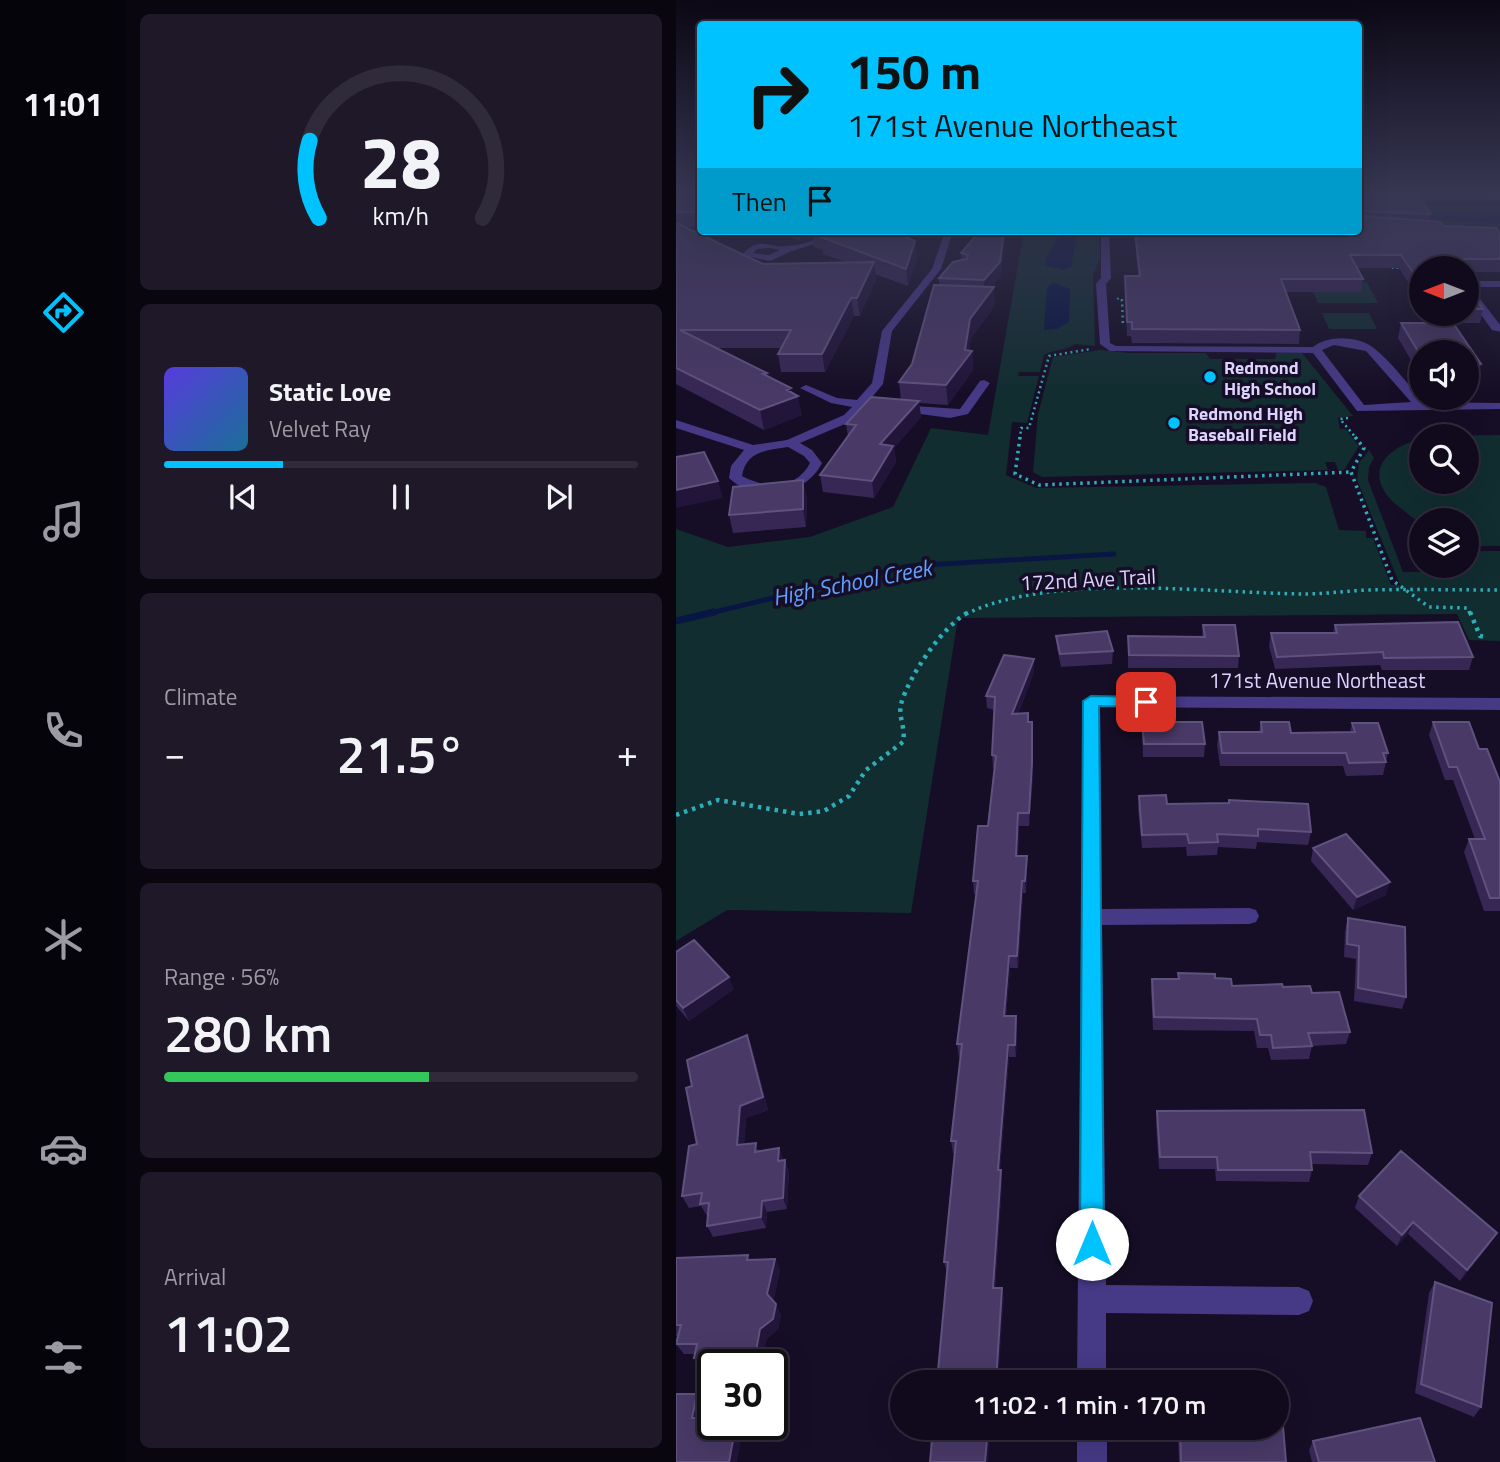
<!DOCTYPE html>
<meta charset="utf-8">
<style>
body{margin:0;font-family:"Titillium Web",sans-serif;background:#1e1829;color:#f1f3f6;height:100vh;display:flex;flex-direction:column;font-size:26px;white-space:nowrap}
*{box-sizing:border-box;margin:0}
p{font-size:23px;color:#9c9aa3}
.icon{flex:none;width:38px;height:38px;fill:none;stroke:currentColor;stroke-width:2;stroke-linecap:round;stroke-linejoin:round}
.map{position:relative;flex:1;overflow:hidden}
.panel{display:flex;flex-direction:column;gap:14px;padding:14px;background:#09060f;width:550px}
.panel>*{flex:none}
.guide{position:absolute;left:21px;top:21px;width:665px;height:214px;border-radius:7px;box-shadow:0 7px 28px #0002,0 0 0 2px #302b3b;background:#00c2fe;color:#111;overflow:hidden}
.needle{width:46px;rotate:270deg}
.fabs{position:absolute;left:733px;top:256px;display:grid;gap:14px}
.fabs a{display:grid;place-items:center;width:70px;height:70px;border-radius:50%;background:#100a1c;box-shadow:0 7px 28px #0002,0 0 0 2px #302b3b;font-size:35px}
.speed{position:absolute;left:21px;top:1349px;display:flex;gap:14px;font-size:35px;font-weight:700;text-align:center}
.speed>*{display:grid;place-content:center;width:91px;height:91px;border-radius:50%;background:#100a1c;box-shadow:0 7px 28px #0002,0 0 0 2px #302b3b;line-height:1}
.speed .limit{border:4px solid #111;border-radius:10px;background:#fff;color:#111}
.pin{position:absolute;display:grid;place-items:center;width:60px;height:60px;color:#fff;margin:-30px;border-radius:14px;box-shadow:0 4px 10px #0006}
.me{position:absolute;width:77px;margin:-38px;rotate:0deg;stroke-linejoin:round;filter:drop-shadow(0 0 5px #0008)}
.turn{display:flex;align-items:center;gap:24px;height:147px;padding:0 35px;font-size:32px}
.turn .icon{width:91px;height:91px;stroke-width:2.5}
.turn b{display:block;font-size:49px;line-height:60px}
.then{display:flex;align-items:center;height:66px;padding:0 35px;background:#0003;gap:14px;font-size:26px}
.big{font-size:52px;font-weight:600;line-height:1.1}
.panel .widget{flex:1;display:flex;flex-direction:column;justify-content:center;gap:10px;min-width:0;padding:0 24px;border-radius:10px;background:#1e1829}
.panel .dial{align-items:center;gap:0}
.dial svg{height:182px;overflow:visible;fill:none;stroke:#302b3b;stroke-width:7;stroke-linecap:round;text-anchor:middle}
.dial text{fill:#f1f3f6;stroke:none}
.song{display:flex;align-items:center;gap:21px}
.cover{width:84px;height:84px;border-radius:10px;background:linear-gradient(135deg,hsl(250 70% 55%),hsl(200 70% 35%))}
.played{height:7px;border-radius:4px;background:linear-gradient(90deg,#00c2fe 25%,#302b3b 25%)}
.keys{display:flex;justify-content:space-around;direction:ltr}
.heat{display:flex;justify-content:space-between;align-items:center;font-size:38px;direction:ltr}
.charge{height:10px;border-radius:5px;background:linear-gradient(90deg,#34c759 56%,#302b3b 0)}
.trip{position:absolute;left:214px;top:1370px;width:399px;height:70px;border-radius:35px;background:#100a1c;box-shadow:0 7px 28px #0002,0 0 0 2px #302b3b;font-weight:600;line-height:70px;text-align:center}
main{display:flex;flex:1;min-height:0}
.dock{display:flex;flex-direction:column;width:126px;justify-content:space-around;align-items:center;background:#06040b;color:#9c9aa3}
.dock .icon{width:49px;height:49px}
.dock .active{color:#00c2fe}
.dock b{font-size:32px;color:#f1f3f6}
.map>svg:first-child{display:block}
</style>
<main>
<nav class="dock">
<b>11:01</b>
<svg class="icon active" aria-label="directions" viewBox="0 0 24 24"><path d="M12 3l9 9-9 9-9-9zM9 14v-3h6M13 9l2 2-2 2"/></svg>
<svg class="icon" aria-label="music" viewBox="0 0 24 24"><path d="M9 18V5l10-2v13"/><circle cx="6" cy="18" r="3"/><circle cx="16" cy="16" r="3"/></svg>
<svg class="icon" aria-label="phone" viewBox="0 0 24 24"><path d="M5 4h4l2 5-3 2q2 4 5 5l2-3 5 2v4C11 20 4 13 5 4z"/></svg>
<svg class="icon" aria-label="climate" viewBox="0 0 24 24"><path d="M12 3v18M4 7l16 10M4 17L20 7"/></svg>
<svg class="icon" aria-label="car" viewBox="0 0 24 24"><path d="M5 17H2v-5l4-1 3-4h7l3 4 3 1v5h-3M9 17h6M6 11h13"/><circle cx="7" cy="17" r="2"/><circle cx="17" cy="17" r="2"/></svg>
<svg class="icon" aria-label="filters" viewBox="0 0 24 24"><path d="M4 7h16M4 17h16"/><circle cx="9" cy="7" r="2"/><circle cx="15" cy="17" r="2"/></svg>
</nav>
<section class="panel">
<div class="widget dial"><svg viewBox="0 0 100 80">
<path d="M14 69A42 42 0 1 1 86 69"/>
<path d="M14 69A42 42 0 0 1 10 35" stroke="#00c2fe"/>
<text x="50" y="56" font-size="32" font-weight="700">28</text>
<text x="50" y="72" font-size="11">km/h</text>
</svg></div>
<div class="widget">
<div class="song"><i class="cover"></i><div><b>Static Love</b><p>Velvet Ray</p></div></div>
<div class="played"></div>
<div class="keys"><svg class="icon" aria-label="previous" viewBox="0 0 24 24"><path d="M18 5L8 12l10 7zM5 5v14"/></svg><svg class="icon" aria-label="pause" viewBox="0 0 24 24"><path d="M8 5v14M16 5v14"/></svg><svg class="icon" aria-label="next" viewBox="0 0 24 24"><path d="M6 5l10 7-10 7zM19 5v14"/></svg></div>
</div>
<div class="widget"><p>Climate</p>
<div class="heat"><a>−</a><b class="big">21.5°</b><a>+</a></div>
</div>
<div class="widget"><p>Range · 56%</p><b class="big">280 km</b><div class="charge"></div></div>
<div class="widget"><p>Arrival</p><b class="big">11:02</b></div>
</section>
<div class="map">
<svg width="825" height="1462" viewBox="0 0 825 1462">
<rect width="100%" height="100%" fill="#160e26"/>
<!-- green -->
<path fill="#112d30" d="M682 206H824V231L683 219Z
M348 231H423L424 259 417 274 419 346 399 344C389 351 379 349 368 355L364 372H343L342 376H363L351 423 336 422 330 475 360 488 639 483 650 487 663 530 690 531V538H697L715 585H724L681 480 683 463 693 450 698 458 693 467 692 480 727 572H786L783 565H791V551H824V641L793 640 781 614 282 618 235 913 51 910 0 941V529L52 547 134 537 217 507 255 428 312 435Z
M680 282H691L702 303H642L637 292Z
M646 313H693L701 329H653Z
M424 350 452 353H530L534 359H599L600 353H626L677 416 662 418 664 429H670L683 446 668 470H662L659 462H649L652 470 366 477 357 472 362 414 377 357Z
M824 435V546H791V520C777 520 755 522 744 521 738 520 731 513 726 509 686 480 703 449 745 439L746 481H791V436H767Z"/>
<!-- water -->
<path fill="#091644" d="M719 213H824V224L717 216Z
M386 231H402L395 267 387 270 371 266 369 260Z
M378 283 394 289 393 322 381 329 368 330 371 287Z"/>
<g fill="none" stroke-linecap="round" stroke-linejoin="round">
<!-- stream-far1 -->
<path stroke="#091644" stroke-width="5" d="M30 614 232 566 438 554"/>
<!-- stream -->
<path stroke="#091644" stroke-width="7" d="M0 621 38 612"/>
<!-- path-far3 -->
<path stroke="#2daeb9" stroke-width="2" stroke-dasharray="2 2.5" stroke-linecap="butt" d="M716 268H728
M441 298 446 301"/>
<!-- path-far2 -->
<path stroke="#2daeb9" stroke-width="2.5" stroke-dasharray="2 3.5" stroke-linecap="butt" d="M446 299 447 326
M672 418 664 419 681 439
M344 439 345 428H353L373 356 415 349"/>
<!-- path-far1 -->
<path stroke="#2daeb9" stroke-width="3.5" stroke-dasharray="2.5 4.5" stroke-linecap="butt" d="M344 437 339 474 363 485 675 472
M679 437 688 448 675 472 716 580 753 607 792 608 794 614
M290 614C376 572 531 593 628 594 649 594 670 591 692 590 736 589 781 590 825 590"/>
<!-- path -->
<path stroke="#2daeb9" stroke-width="4.5" stroke-dasharray="3.5 5" stroke-linecap="butt" d="M794 612 804 636 810 637
M0 815 42 800 123 814 148 811 173 796 190 770 227 742C230 728 222 717 225 704 233 676 267 625 293 612"/>
<!-- minor -->
<path fill="#463985" fill-rule="evenodd" d="M166 231H179L116 251 94 261 66 255C83 235 91 248 111 246 129 245 149 236 166 231ZM94 248 104 250 93 255 77 253 81 249Z
M269 231H277L265 269 216 331 207 384 192 402 197 405 187 408 176 421 124 443 136 450 146 463C130 496 80 504 53 478L55 466 68 450 0 428V420L77 445 111 440 168 415 176 407 155 403 124 388 130 385 161 398 181 400 196 383 206 331 256 269ZM112 447 128 456 134 463C120 490 90 489 66 476 70 451 91 450 112 447Z
M425 231H433L435 278 430 284 434 343 440 346 637 347C652 334 685 336 699 349 717 364 732 384 747 402L825 403V409L681 411 637 353 434 351 424 344 420 284 425 278ZM658 345 690 351 735 402 688 405 646 350Z
M791 281H825V287H795L825 326V332L816 330 791 295Z
M308 380 314 383 292 414 274 418 222 411 216 408 222 405 284 409 304 381Z
M415 696 825 698V710L424 707 426 909 573 908 580 910 583 916 580 922 573 924 426 925 430 1285 623 1287 633 1291 637 1301 633 1311 623 1315 430 1313V1382H401L407 701Z
M401 1428H431V1462H401Z"/>
</g>
<!-- wall -->
<path fill="#362754" d="M0 190H24V227H8L87 264 170 262 147 254V250L138 247 137 238 125 241 98 231H216L241 258 232 286 199 274 200 279 184 316H178L149 372H105L102 354 105 348H40L91 373 92 377 116 392 126 415 88 430 0 384Z
M682 190H824V201H745L755 214 754 221 767 226 824 234V272H791V268H746V304L723 268H681L687 279 685 292H610L624 330 623 344 456 343 455 336H451L449 276H462L458 231H682Z
M304 231 325 276 315 287 319 305 295 338 293 350 296 351 297 370 272 405 243 403 245 417 218 448 220 462 198 498 147 492 144 475 172 437 170 424 225 400 223 382 236 364 263 286V278L285 260V253Z
M791 286 807 309 804 323H758L752 313H791Z
M725 323 746 352V379L722 338Z
M805 364 801 380H791V365Z
M131 497 130 527 57 533 53 515Z
M738 545 778 565 777 571H744L736 551Z
M527 625 563 656 562 668H452V636L526 637Z
M659 625 797 657 793 670H706L704 665 599 669 593 646 595 633H657Z
M380 636 437 651 436 664 385 667 381 648Z
M358 659V672L342 714 352 713 353 722 357 735V776L353 826H343L342 856H351V869L350 893H347L342 968H334L330 1016 341 1028 340 1057H333L324 1170 326 1182 319 1288 328 1299 271 1273 268 1262 279 1153H277L275 1141 285 1057H283L281 1044 300 894H298L297 881 312 826 318 768H317L316 755 318 710 311 708 310 696Z
M466 722 529 744 528 757H467Z
M585 722 615 733 674 732 676 723 712 753 707 775 670 776 667 766H544L541 745 543 732H583Z
M757 722 803 749 824 782V911H808L788 852 793 839H799L777 780H769L753 735Z
M463 796 491 804 635 832 632 845 581 842 580 849 542 847 541 855 511 856 510 847 466 848 462 809Z
M637 848 710 895 677 910 635 861Z
M672 918 730 997 726 1009 678 1001 680 959 668 957 669 931Z
M0 952 58 989 13 1021 0 1006Z
M502 973 539 978 556 986 607 987 636 993 674 1032 670 1044 636 1046 633 1059 595 1060 592 1048H581L578 1031 477 1030 475 991 476 979H502Z
M71 1035 76 1048 92 1110 70 1118 68 1144 108 1160 113 1172 111 1209 91 1212 90 1228 37 1237 31 1226 32 1216H31L25 1206 13 1208 6 1196 21 1144 16 1086Z
M481 1111 696 1153 692 1165 635 1164 636 1170 633 1182 540 1181 539 1169H483L480 1123Z
M683 1196 814 1244 784 1281 732 1234 721 1246 679 1208Z
M0 1258 99 1259 104 1270 97 1302 105 1315 102 1329 90 1340 85 1365H37V1367L25 1368 18 1358 19 1354H8L0 1344 2 1336H0Z
M759 1282 805 1407 798 1417 739 1393 753 1293Z
M504 1428 610 1462H503L502 1435Z
M637 1441 759 1462H636L633 1450Z"/>
<!-- shaded-wall -->
<path fill="#21153a" d="M123 231H136L137 238 125 241Z
M328 231H330L325 276 308 294V280Z
M239 241 241 258 232 286 230 269Z
M198 262 200 279 184 316 181 298Z
M318 287 319 305 295 338 292 355 296 351 297 370 272 405 270 385 289 350 294 319Z
M175 298 178 316 149 372 146 354Z
M115 388 117 398 122 396 126 415 88 430 84 410 111 390Z
M243 401 245 417 218 448 220 462 198 498 196 481 204 444Z
M127 480 131 497 130 527 127 509Z
M42 481 47 498 0 508V490Z
M358 659V672L337 726 336 714Z
M356 722 357 776 353 826V813Z
M342 813 343 826 341 869 340 856Z
M351 856V869L350 893 349 881Z
M346 881 347 893 342 968 341 956Z
M714 882 710 895 677 910 681 897Z
M333 956 334 968 329 1028 328 1016Z
M53 977 58 989 13 1021 7 1008Z
M340 1016 341 1028 340 1057 339 1045Z
M71 1035 76 1048 92 1110 70 1118 67 1157 61 1145Z
M332 1045 333 1057 323 1182 322 1170Z
M103 1148 108 1160 102 1161Z
M109 1160 113 1172 111 1209 107 1198Z
M325 1170 326 1182 318 1298 317 1288Z
M86 1201 91 1212 90 1228 85 1217Z
M737 1222 732 1234 721 1246 726 1235Z
M821 1233 814 1244 784 1281 791 1270Z
M99 1259 104 1270 97 1305 91 1294Z
M326 1288 328 1299 322 1382H320Z
M100 1304 105 1315 102 1329 90 1340 85 1365H83L79 1357 84 1329Z
M21 1394 28 1403 23 1427 16 1418Z
M60 1424H67L68 1426 61 1462H53Z
M312 1428H315L312 1462H309Z"/>
<!-- building -->
<path fill="#483966" stroke="#5f527e" stroke-width="2" d="M0 190H24V212H0Z
M682 190H824V193L739 192 755 214 682 211Z
M682 213 684 216 764 222 767 226 820 228 824 234V259H771L778 268H746V286L725 255H674L687 279H605L624 330 456 329V322H451L449 276H464L459 231H682Z
M0 223 87 264 198 262 181 298H175L146 354H102L115 330H4L91 373 87 374 115 388 111 390 122 396 84 410 0 368Z
M138 231H216L239 241 230 269 145 237 150 236Z
M304 231H328L324 262 308 280 263 278 277 262 291 259 292 255 285 253Z
M258 285 318 287 294 319 289 350 296 351 270 385 223 382 236 364Z
M791 286 807 309H791Z
M725 323H777L805 364 791 365V352H746V358Z
M195 397 243 401 204 444 217 446 196 481 144 475 180 425 170 424Z
M28 452 42 481 0 490V457Z
M127 480V509L53 515 57 487Z
M738 545H746V564Z
M782 622 797 657 708 658 707 652 601 657 595 633H661L659 625Z
M527 625H559L563 656 453 655 452 636 529 637Z
M431 631 437 651 384 654 380 636Z
M328 655 358 659 336 714 352 713V722H356V763L353 813H342L340 856H351L349 881H346L341 956H333L328 1016H340L339 1045H332L322 1170H325L317 1288H326L320 1382H261L272 1262H268L280 1141H275L286 1044H281L302 881H297L302 826H312L320 756 316 755 319 697 310 696Z
M466 722H526L529 744H468Z
M585 722H613L615 733 679 732 676 723H702L712 753H707L710 762 673 763 670 753H546L543 732H586Z
M757 722H793L803 749H811L824 782V898H814L793 839H809L781 767H773Z
M490 795 491 804 553 803V800L632 804 635 832 582 829V836L541 834 542 842 513 843 511 834 466 835 463 796Z
M670 834 714 882 681 897 637 848Z
M672 918 729 927 730 997 682 988 683 946 671 944Z
M18 940 53 977 7 1008 0 1000V952Z
M502 973 539 974V978L555 979 556 986 606 984 607 987 634 986 636 993 663 992 674 1032 632 1033 636 1046 597 1048 595 1035H584L581 1019 478 1017 476 979H503Z
M71 1035 87 1097 64 1106 61 1145 80 1143 79 1152 103 1148 102 1161 109 1160 107 1198 86 1201 85 1217 31 1226 33 1203 24 1204 26 1193 6 1196 13 1146 21 1144 10 1088 16 1086 11 1060Z
M688 1110 696 1153 634 1152 636 1170H542L541 1157H484L481 1111Z
M725 1151 821 1233 791 1270 737 1222 726 1235 683 1196Z
M72 1255 71 1260 99 1259 91 1294 100 1304 97 1319 84 1329 79 1357 18 1358 21 1344H0L5 1325H0V1258Z
M759 1282 816 1303 805 1407 745 1384Z
M0 1394H21L16 1418H37V1424H60L53 1462H0Z
M744 1418 759 1462H643L637 1441Z
M600 1426H607L610 1462H505L504 1428H600Z
M257 1428H312L309 1462H254Z"/>
<!-- sky -->
<linearGradient id="sky" x2="0" y2="1"><stop stop-color="#0c0815"/><stop offset="0.48" stop-color="#363652"/><stop offset="1" stop-color="#363652" stop-opacity="0"/></linearGradient>
<rect width="825" height="395" fill="url(#sky)"/>
<!-- route -->
<path fill="#00c2fe" stroke="#007ea5" stroke-width="2" d="M415 696 470 697 477 702 470 707 423 706 428 1244 425 1253 416 1256 408 1253 404 1244 407 701Z"/>
<!-- markers -->
<g fill="#00c2fe" stroke="#160e26" stroke-width="2.5">
<circle cx="534" cy="377" r="7"/>
<circle cx="498" cy="423" r="7"/>
</g>
<g text-anchor="middle" dominant-baseline="central" stroke-width="7" stroke-linejoin="round" paint-order="stroke">
<!-- far-poi labels -->
<g font-size="18" font-weight="bold" fill="#ded3ff" stroke="#160e26" text-anchor="start">
<text x="548" y="367">Redmond<tspan x="548" dy="21">High School</tspan></text>
<text x="512" y="413">Redmond High<tspan x="512" dy="21">Baseball Field</tspan></text>
</g>
<!-- street labels -->
<g font-size="21" fill="#ded3ff" stroke="#160e26">
<text transform="translate(412 579) rotate(-3)">172nd Ave Trail</text>
<text x="641" y="680">171st Avenue Northeast</text>
</g>
<!-- water labels -->
<g font-size="23" font-style="italic" fill="#61a0ff" stroke="#160e26">
<text transform="translate(176 582) rotate(-11)">High School Creek</text>
</g>
</g>
</svg>
<div class="fabs">
<a><svg class="needle" viewBox="-14 -14 28 28"><path d="M0-13l5 13h-10z" fill="#e53935"/><path d="M0 13l5-13h-10z" fill="#9c9aa3"/></svg></a>
<a><svg class="icon" aria-label="sound" viewBox="0 0 24 24"><path d="M4 9h4l5-4v14l-5-4H4zM17 9q2 3 0 6"/></svg></a>
<a><svg class="icon" aria-label="search" viewBox="0 0 24 24"><circle cx="10" cy="10" r="6"/><path d="M15 15l6 6"/></svg></a>
<a><svg class="icon" aria-label="layers" viewBox="0 0 24 24"><path d="M12 4l9 5-9 5-9-5zM3 14l9 5 9-5"/></svg></a>
</div>
<div class="speed"><div class="limit">30</div></div>
<div class="pin" style="left:470px;top:702px;background:#d93025"><svg class="icon" aria-label="arrive" viewBox="0 0 24 24"><path d="M6 21V4h12l-3 4 3 4H6"/></svg></div>
<svg class="me" style="left:416px;top:1244px" viewBox="-20 -20 40 40"><circle r="19" fill="#fff"/><path d="M0-13L10 11 0 6-10 11z" fill="#00c2fe"/></svg>
<div class="trip">11:02 · 1 min · 170 m</div>
<div class="guide">
<div class="turn"><svg class="icon" aria-label="right" viewBox="0 0 24 24"><path d="M7 20v-9h11M14 6l5 5-5 5"/></svg><div><b>150 m</b>171st Avenue Northeast</div></div>
<div class="then">Then<svg class="icon" aria-label="arrive" viewBox="0 0 24 24"><path d="M6 21V4h12l-3 4 3 4H6"/></svg></div>
</div>
</div>
</main>
